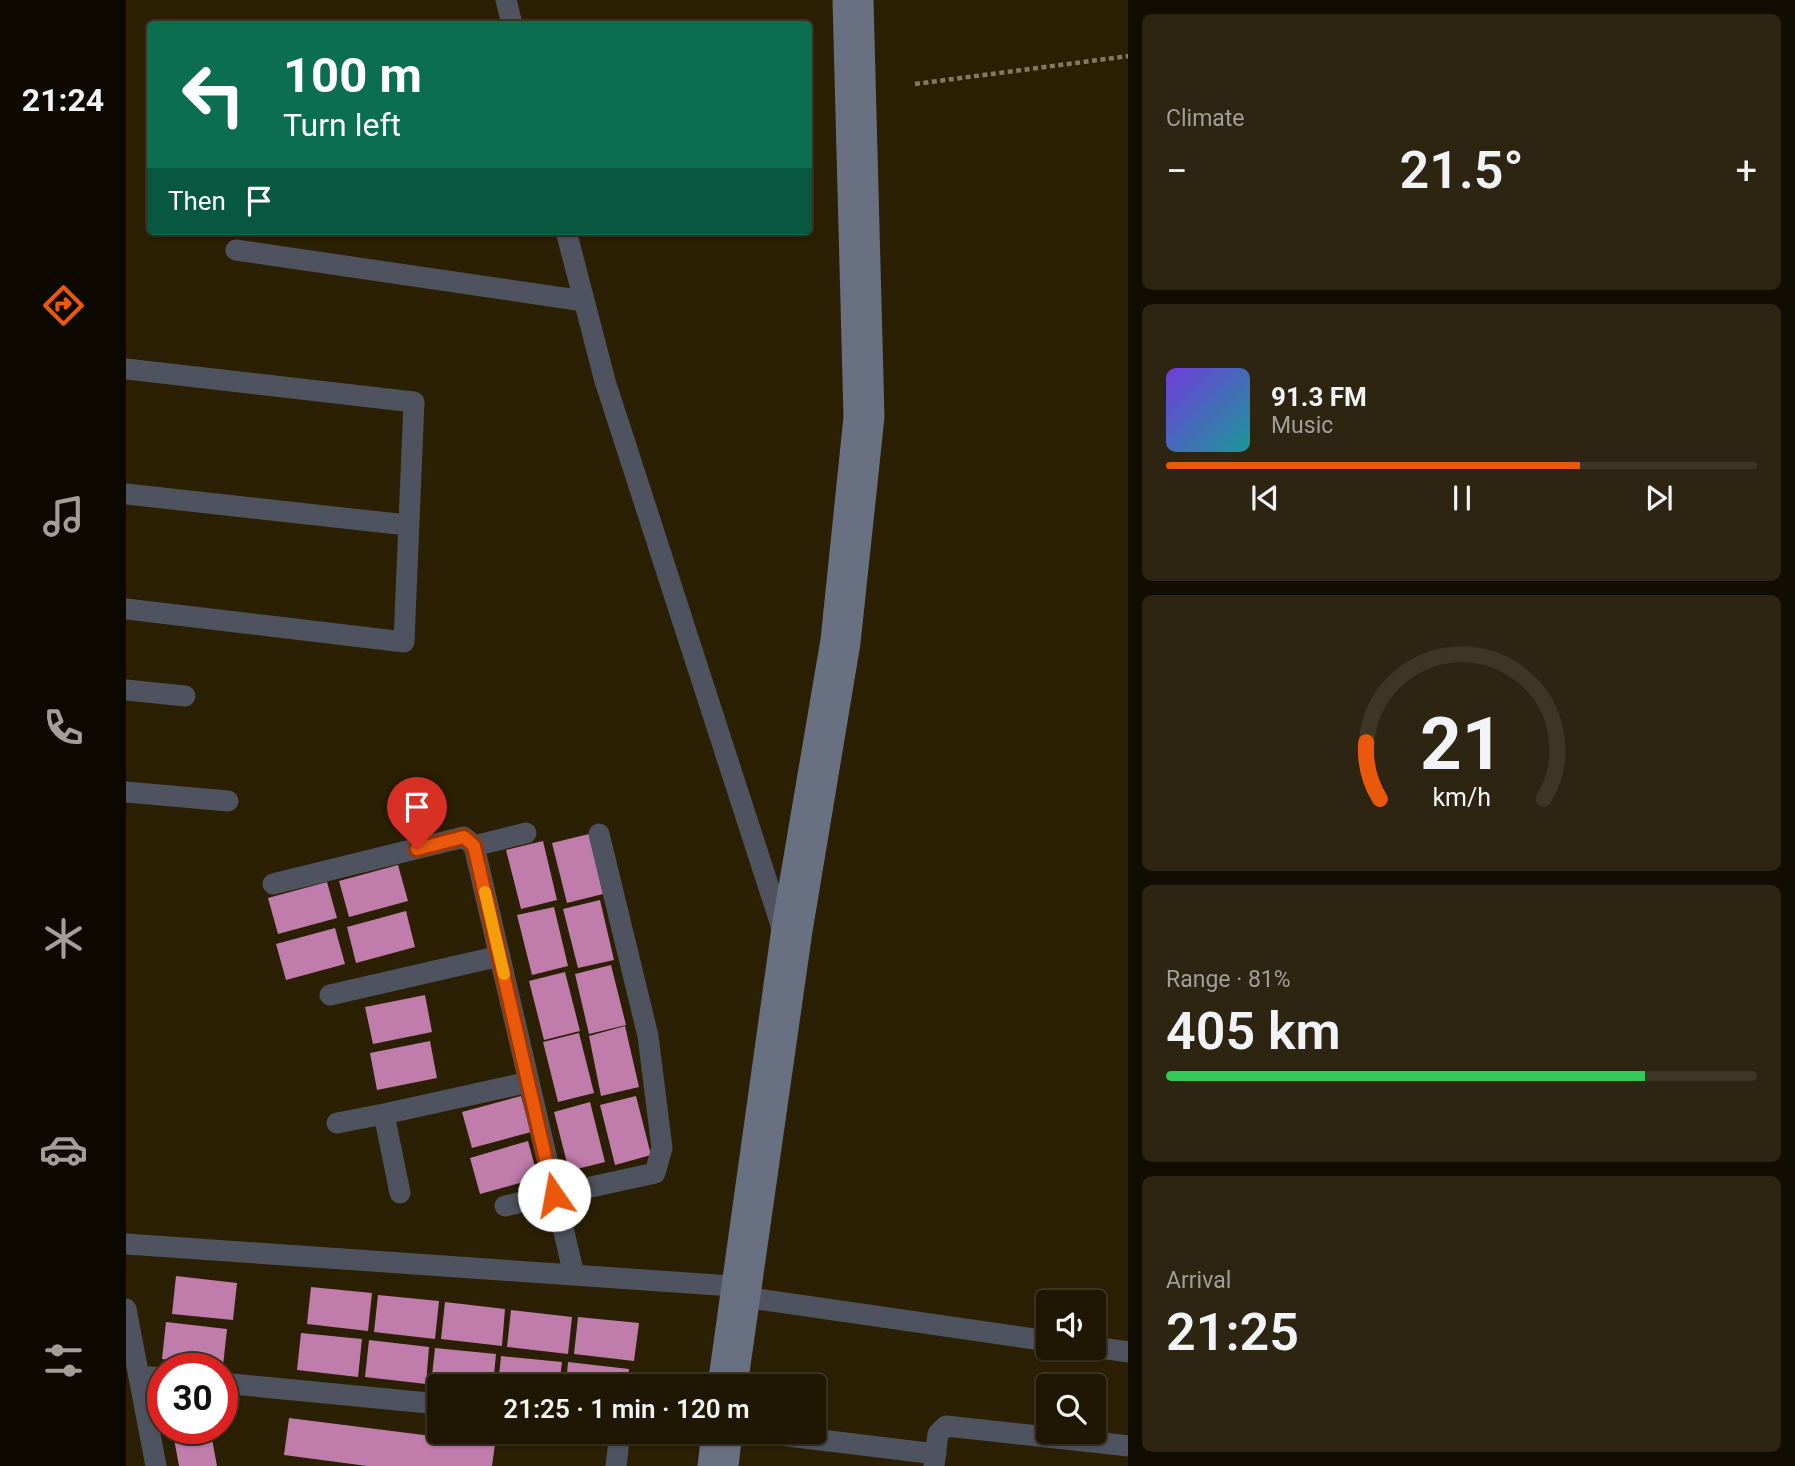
<!DOCTYPE html>
<meta charset="utf-8">
<style>
body{margin:0;font-family:Roboto,sans-serif;background:#2d2412;color:#f1f3f6;height:100vh;display:flex;flex-direction:column;font-size:26px;white-space:nowrap}
*{box-sizing:border-box;margin:0}
p{font-size:23px;color:#a29f9a}
.icon{flex:none;width:38px;height:38px;fill:none;stroke:currentColor;stroke-width:2;stroke-linecap:round;stroke-linejoin:round}
.map{position:relative;flex:1;overflow:hidden}
.side{display:flex;flex-direction:column;gap:14px;padding:14px;background:#120d02;width:667px}
.side>*{flex:none}
.banner{position:absolute;left:21px;top:21px;width:665px;height:214px;border-radius:7px;box-shadow:0 2px 5px #0004,0 0 0 2px #3d3625;background:#0b6e4f;color:#fff;overflow:hidden}
.controls{position:absolute;left:910px;top:1290px;display:grid;gap:14px}
.controls a{display:grid;place-items:center;width:70px;height:70px;border-radius:7px;background:#201703;box-shadow:0 2px 5px #0004,0 0 0 2px #3d3625;font-size:35px}
.speed{position:absolute;left:21px;top:1353px;display:flex;gap:14px;font-size:35px;font-weight:700;text-align:center}
.speed>*{display:grid;place-content:center;width:91px;height:91px;border-radius:50%;background:#201703;box-shadow:0 2px 5px #0004,0 0 0 2px #3d3625;line-height:1}
.speed .limit{border:10px solid #d22;background:#fff;color:#111}
.pin{position:absolute;display:grid;place-items:center;width:60px;height:60px;color:#fff;margin:-72px -30px;border-radius:50% 50% 50% 0;rotate:-45deg;box-shadow:0 0 7px #0007}
.pin .icon{rotate:45deg}
.me{position:absolute;width:77px;margin:-38px;rotate:348deg;stroke-linejoin:round;filter:drop-shadow(0 0 5px #0008)}
.turn{display:flex;align-items:center;gap:24px;height:147px;padding:0 21px;font-size:32px}
.turn .icon{width:91px;height:91px;stroke-width:2.5}
.turn b{display:block;font-size:49px;line-height:60px}
.then{display:flex;align-items:center;height:66px;padding:0 21px;background:#0003;gap:14px;font-size:26px}
.big{font-size:52px;font-weight:600;line-height:1.1}
.side .tile{flex:1;display:flex;flex-direction:column;justify-content:center;gap:10px;min-width:0;padding:0 24px;border-radius:10px;background:#2d2412}
.side .dial{align-items:center;gap:0}
.dial svg{height:182px;overflow:visible;fill:none;stroke:#3d3625;stroke-width:7;stroke-linecap:round;text-anchor:middle}
.dial text{fill:#f1f3f6;stroke:none}
.song{display:flex;align-items:center;gap:21px}
.cover{width:84px;height:84px;border-radius:10px;background:linear-gradient(135deg,hsl(260 70% 55%),hsl(180 70% 35%))}
.played{height:7px;border-radius:4px;background:linear-gradient(90deg,#ea580c 70%,#3d3625 70%)}
.keys{display:flex;justify-content:space-around;direction:ltr}
.heat{display:flex;justify-content:space-between;align-items:center;font-size:38px;direction:ltr}
.charge{height:10px;border-radius:5px;background:linear-gradient(90deg,#34c759 81%,#3d3625 0)}
.trip{position:absolute;left:301px;top:1374px;width:399px;height:70px;border-radius:7px;background:#201703;box-shadow:0 2px 5px #0004,0 0 0 2px #3d3625;font-weight:600;line-height:70px;text-align:center}
main{display:flex;flex:1;min-height:0}
.dock{display:flex;flex-direction:column;width:126px;justify-content:space-around;align-items:center;background:#0d0901;color:#a29f9a}
.dock .icon{width:49px;height:49px}
.dock .selected{color:#ea580c}
.dock b{font-size:32px;color:#f1f3f6}
.map>svg:first-child{display:block}
</style>
<main>
<nav class="dock">
<b>21:24</b>
<svg class="icon selected" aria-label="directions" viewBox="0 0 24 24"><path d="M12 3l9 9-9 9-9-9zM9 14v-3h6M13 9l2 2-2 2"/></svg>
<svg class="icon" aria-label="music" viewBox="0 0 24 24"><path d="M9 18V5l10-2v13"/><circle cx="6" cy="18" r="3"/><circle cx="16" cy="16" r="3"/></svg>
<svg class="icon" aria-label="phone" viewBox="0 0 24 24"><path d="M5 4h4l2 5-3 2q2 4 5 5l2-3 5 2v4C11 20 4 13 5 4z"/></svg>
<svg class="icon" aria-label="climate" viewBox="0 0 24 24"><path d="M12 3v18M4 7l16 10M4 17L20 7"/></svg>
<svg class="icon" aria-label="car" viewBox="0 0 24 24"><path d="M5 17H2v-5l4-1 3-4h7l3 4 3 1v5h-3M9 17h6M6 11h13"/><circle cx="7" cy="17" r="2"/><circle cx="17" cy="17" r="2"/></svg>
<svg class="icon" aria-label="filters" viewBox="0 0 24 24"><path d="M4 7h16M4 17h16"/><circle cx="9" cy="7" r="2"/><circle cx="15" cy="17" r="2"/></svg>
</nav>
<div class="map">
<svg width="1003" height="1466" viewBox="0 0 1003 1466">
<rect width="100%" height="100%" fill="#2b1f04"/>
<!-- building -->
<path fill="#c07cab" d="M463 834 477 894 441 903 426 843Z
M417 841 431 900 395 909 380 850Z
M272 865 282 901 223 917 213 881Z
M201 882 211 918 152 934 142 898Z
M474 900 488 960 452 968 437 909Z
M428 907 442 966 406 975 391 915Z
M280 911 289 947 230 963 221 927Z
M209 928 219 964 160 980 150 944Z
M485 965 500 1025 463 1034 449 974Z
M439 972 454 1031 418 1040 403 981Z
M299 995 306 1032 247 1044 239 1007Z
M499 1026 513 1087 475 1096 463 1036Z
M453 1033 468 1093 432 1102 417 1042Z
M304 1041 311 1078 251 1090 244 1053Z
M395 1096 405 1132 346 1148 336 1112Z
M510 1096 525 1155 489 1165 474 1105Z
M464 1102 479 1162 443 1171 428 1112Z
M402 1141 412 1178 354 1194 344 1158Z
M50 1276 111 1283 107 1320 46 1314Z
M185 1287 246 1293 242 1331 181 1324Z
M252 1295 313 1301 309 1339 248 1332Z
M319 1302 379 1309 376 1346 315 1339Z
M385 1310 446 1317 442 1354 381 1347Z
M452 1317 513 1323 508 1361 448 1354Z
M40 1322 101 1329 97 1366 36 1359Z
M175 1333 236 1339 232 1377 171 1370Z
M243 1340 303 1347 300 1384 239 1377Z
M309 1348 370 1354 367 1386 305 1385Z
M375 1356 436 1362 433 1386H372Z
M442 1362 503 1369 501 1386H440Z
M163 1418 369 1444 366 1466H241L158 1455Z
M46 1428H84L91 1466H53Z"/>
<g fill="none" stroke-linecap="round" stroke-linejoin="round">
<!-- path -->
<path stroke="#837963" stroke-width="4.5" stroke-dasharray="5 3.5" stroke-linecap="butt" d="M789 84 1003 56"/>
<!-- street -->
<path stroke="#4f535f" stroke-width="21" d="M380 0 386 24
M440 231 479 381 656 928
M110 250 458 301
M0 369 288 402 278 642 0 609
M0 494 281 525
M0 690 59 696
M0 792 102 801
M348 846 400 833
M147 884 338 837 348 846 448 1275
M204 995 374 956
M211 1123 258 1114
M274 1193 258 1114 403 1082
M379 1206 529 1173 536 1148 522 1036 473 834
M0 1244 606 1286 624 1298 922 1341
M0 1309 30 1466
M968 1347 1003 1352
M14 1376 37 1378
M96 1383 313 1404
M488 1432 493 1441 490 1466
M629 1432 810 1454
M808 1466 812 1434 820 1426 1003 1446"/>
<!-- secondary -->
<path stroke="#687082" stroke-width="21" d="M592 1386 656 928 705 640 728 417 717 0
M611 1386 676 931 724 643 748 417 737 0
M582 1466 586 1432
M602 1466 606 1432"/>
</g>
<g fill="none" stroke-linecap="round" stroke-linejoin="round">
<defs>
<path id="route" d="M291 849 338 837 348 846 428 1195"/>
</defs>
<!-- route casing -->
<use href="#route" stroke="#983908" stroke-width="18"/>
<!-- route -->
<use href="#route" stroke="#ea580c" stroke-width="12"/>
<!-- slow -->
<path stroke="#f59e0b" stroke-width="12" d="M359 892 378 974"/>
</g>
</svg>
<div class="controls">
<a><svg class="icon" aria-label="sound" viewBox="0 0 24 24"><path d="M4 9h4l5-4v14l-5-4H4zM17 9q2 3 0 6"/></svg></a>
<a><svg class="icon" aria-label="search" viewBox="0 0 24 24"><circle cx="10" cy="10" r="6"/><path d="M15 15l6 6"/></svg></a>
</div>
<div class="speed"><div class="limit">30</div></div>
<div class="pin" style="left:291px;top:849px;background:#d93025"><svg class="icon" aria-label="arrive" viewBox="0 0 24 24"><path d="M6 21V4h12l-3 4 3 4H6"/></svg></div>
<svg class="me" style="left:428px;top:1195px" viewBox="-20 -20 40 40"><circle r="19" fill="#fff"/><path d="M0-13L10 11 0 6-10 11z" fill="#ea580c"/></svg>
<div class="trip">21:25 · 1 min · 120 m</div>
<div class="banner">
<div class="turn"><svg class="icon" aria-label="left" viewBox="0 0 24 24"><path d="M17 20v-9H6M10 6l-5 5 5 5"/></svg><div><b>100 m</b>Turn left</div></div>
<div class="then">Then<svg class="icon" aria-label="arrive" viewBox="0 0 24 24"><path d="M6 21V4h12l-3 4 3 4H6"/></svg></div>
</div>
</div>
<section class="side">
<div class="tile"><p>Climate</p>
<div class="heat"><a>−</a><b class="big">21.5°</b><a>+</a></div>
</div>
<div class="tile">
<div class="song"><i class="cover"></i><div><b>91.3 FM</b><p>Music</p></div></div>
<div class="played"></div>
<div class="keys"><svg class="icon" aria-label="previous" viewBox="0 0 24 24"><path d="M18 5L8 12l10 7zM5 5v14"/></svg><svg class="icon" aria-label="pause" viewBox="0 0 24 24"><path d="M8 5v14M16 5v14"/></svg><svg class="icon" aria-label="next" viewBox="0 0 24 24"><path d="M6 5l10 7-10 7zM19 5v14"/></svg></div>
</div>
<div class="tile dial"><svg viewBox="0 0 100 80">
<path d="M14 69A42 42 0 1 1 86 69"/>
<path d="M14 69A42 42 0 0 1 8 44" stroke="#ea580c"/>
<text x="50" y="56" font-size="32" font-weight="700">21</text>
<text x="50" y="72" font-size="11">km/h</text>
</svg></div>
<div class="tile"><p>Range · 81%</p><b class="big">405 km</b><div class="charge"></div></div>
<div class="tile"><p>Arrival</p><b class="big">21:25</b></div>
</section>
</main>
